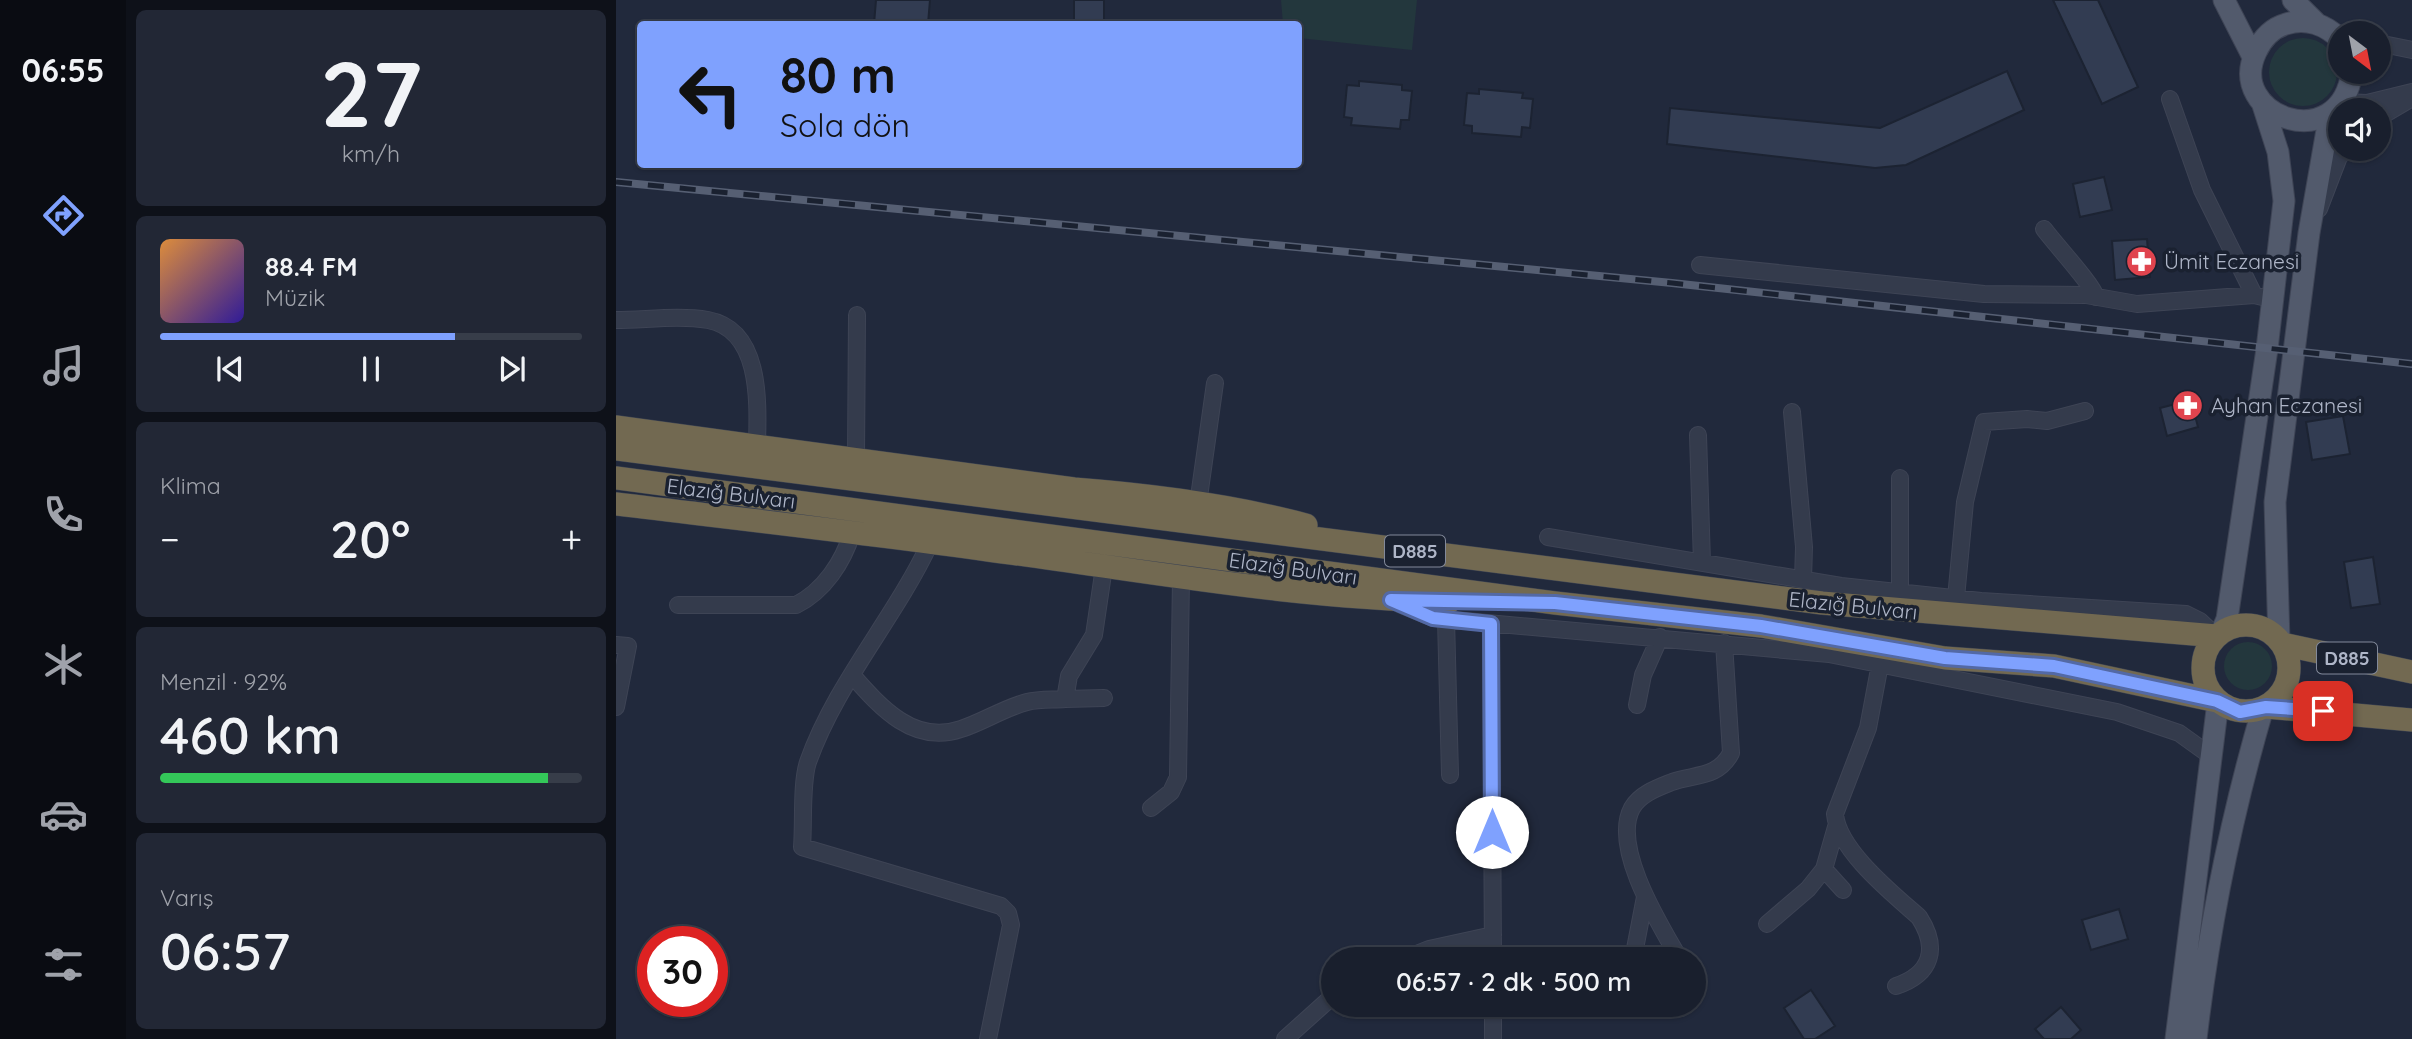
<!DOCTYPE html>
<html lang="tr">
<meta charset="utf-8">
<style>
body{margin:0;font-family:Quicksand,sans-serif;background:#222735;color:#f1f3f6;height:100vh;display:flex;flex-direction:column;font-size:26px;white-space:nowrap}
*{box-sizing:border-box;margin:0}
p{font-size:23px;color:#9fa2aa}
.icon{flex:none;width:38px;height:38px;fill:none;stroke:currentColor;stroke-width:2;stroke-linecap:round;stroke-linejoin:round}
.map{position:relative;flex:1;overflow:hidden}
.drawer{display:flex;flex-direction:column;gap:10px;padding:10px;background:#0e1119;width:490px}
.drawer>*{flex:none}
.guide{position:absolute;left:21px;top:21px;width:665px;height:147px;border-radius:7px;box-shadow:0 2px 5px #0004,0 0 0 2px #373d49;background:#7fa1fe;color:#111;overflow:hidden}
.needle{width:46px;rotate:148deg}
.fabs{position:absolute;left:1712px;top:21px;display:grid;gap:14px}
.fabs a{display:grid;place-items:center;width:63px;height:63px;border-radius:50%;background:#191f2d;box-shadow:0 2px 5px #0004,0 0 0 2px #373d49;font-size:35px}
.speed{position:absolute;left:21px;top:926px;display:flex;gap:14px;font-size:35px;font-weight:700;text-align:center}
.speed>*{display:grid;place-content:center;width:91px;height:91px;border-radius:50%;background:#191f2d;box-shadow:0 2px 5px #0004,0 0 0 2px #373d49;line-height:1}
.speed .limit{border:10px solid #d22;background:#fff;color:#111}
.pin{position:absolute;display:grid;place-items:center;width:60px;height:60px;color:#fff;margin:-30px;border-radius:14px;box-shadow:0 4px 10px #0006}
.me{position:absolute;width:77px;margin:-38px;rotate:0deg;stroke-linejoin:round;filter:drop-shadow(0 0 5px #0008)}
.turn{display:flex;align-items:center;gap:24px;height:147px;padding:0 28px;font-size:32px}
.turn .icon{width:91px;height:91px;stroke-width:2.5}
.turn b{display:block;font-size:49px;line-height:60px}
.big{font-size:52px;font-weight:600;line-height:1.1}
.drawer .card{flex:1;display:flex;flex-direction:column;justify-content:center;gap:10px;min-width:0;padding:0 24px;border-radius:10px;background:#222735}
.drawer .dial{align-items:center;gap:0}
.dial b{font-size:91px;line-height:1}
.song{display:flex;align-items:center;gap:21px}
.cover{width:84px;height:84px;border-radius:10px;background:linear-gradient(135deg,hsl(30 70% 55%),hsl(250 70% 35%))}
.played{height:7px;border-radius:4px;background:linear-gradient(90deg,#7fa1fe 70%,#373d49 70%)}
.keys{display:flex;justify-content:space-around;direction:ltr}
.heat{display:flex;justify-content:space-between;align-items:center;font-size:38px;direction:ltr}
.charge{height:10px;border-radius:5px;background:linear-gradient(90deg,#34c759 92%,#373d49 0)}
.trip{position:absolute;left:705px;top:947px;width:385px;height:70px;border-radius:35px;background:#191f2d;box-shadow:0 2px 5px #0004,0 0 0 2px #373d49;font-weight:600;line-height:70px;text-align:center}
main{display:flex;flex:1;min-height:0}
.dock{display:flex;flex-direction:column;width:126px;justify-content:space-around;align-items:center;background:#0a0c12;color:#9fa2aa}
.dock .icon{width:49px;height:49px}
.dock .active{color:#7fa1fe}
.dock b{font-size:32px;color:#f1f3f6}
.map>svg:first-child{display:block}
</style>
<main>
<nav class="dock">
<b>06:55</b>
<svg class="icon active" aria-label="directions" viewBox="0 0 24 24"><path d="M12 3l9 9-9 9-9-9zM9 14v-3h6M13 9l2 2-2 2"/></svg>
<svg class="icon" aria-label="music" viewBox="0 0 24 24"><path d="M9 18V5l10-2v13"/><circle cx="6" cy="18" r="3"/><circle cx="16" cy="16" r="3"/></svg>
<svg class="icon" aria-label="phone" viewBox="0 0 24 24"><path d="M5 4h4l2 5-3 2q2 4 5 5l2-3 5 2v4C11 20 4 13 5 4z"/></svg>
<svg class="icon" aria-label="climate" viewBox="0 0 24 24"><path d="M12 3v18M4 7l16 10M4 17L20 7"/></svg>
<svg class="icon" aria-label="car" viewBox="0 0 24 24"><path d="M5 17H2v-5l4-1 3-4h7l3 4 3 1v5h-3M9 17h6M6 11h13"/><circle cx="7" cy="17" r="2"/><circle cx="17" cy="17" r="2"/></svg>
<svg class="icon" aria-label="filters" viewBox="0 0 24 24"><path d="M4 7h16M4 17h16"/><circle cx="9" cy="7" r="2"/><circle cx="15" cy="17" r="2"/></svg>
</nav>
<section class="drawer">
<div class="card dial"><b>27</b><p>km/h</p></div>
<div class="card">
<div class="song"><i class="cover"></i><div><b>88.4 FM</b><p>Müzik</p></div></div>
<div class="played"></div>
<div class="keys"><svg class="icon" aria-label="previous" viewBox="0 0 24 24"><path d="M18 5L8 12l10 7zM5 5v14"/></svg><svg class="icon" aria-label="pause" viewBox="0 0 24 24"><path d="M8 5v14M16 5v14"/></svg><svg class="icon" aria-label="next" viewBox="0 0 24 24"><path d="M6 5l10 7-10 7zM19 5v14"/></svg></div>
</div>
<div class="card"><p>Klima</p>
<div class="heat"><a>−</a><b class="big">20°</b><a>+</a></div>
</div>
<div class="card"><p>Menzil · 92%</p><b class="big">460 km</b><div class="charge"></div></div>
<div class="card"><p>Varış</p><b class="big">06:57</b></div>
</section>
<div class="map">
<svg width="1796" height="1039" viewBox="0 0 1796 1039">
<rect width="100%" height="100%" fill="#21293c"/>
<!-- green -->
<path fill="#23373d" d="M665 0H801L796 50 683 38 682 24H667Z
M1653 72a34 34 0 1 1 68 0a34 34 0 1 1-68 0Z
M1608 666a24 24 0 1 1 48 0a24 24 0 1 1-48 0Z"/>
<!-- building -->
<path fill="#323c52" stroke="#1c2332" stroke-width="2" d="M260 0H314L312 24H258Z
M458 0H488V24H458Z
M1437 0H1482L1522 87 1486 104Z
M1391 71 1408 110 1290 165 1259 168 1051 144 1054 108 1264 128Z
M743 81 786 85V90L796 91 793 120H785L784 129 735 125 736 118 728 117 731 85 743 86Z
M863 89 907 93 906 98 917 99 914 128 906 127 905 137 856 133V126L848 125 851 93 863 94Z
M1488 177 1496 210 1464 217 1457 184Z
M1531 239 1534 277 1499 280 1496 241Z
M1575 400 1582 427 1551 436 1544 408Z
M1727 416 1734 454 1696 460 1690 422Z
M1757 557 1764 604 1735 608 1728 562Z
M1503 909 1512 939 1475 950 1466 920Z
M1195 990 1219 1026 1199 1039H1188L1168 1008Z
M1445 1007 1465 1030 1455 1039H1428L1419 1029Z"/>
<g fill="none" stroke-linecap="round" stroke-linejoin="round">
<defs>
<path id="minor" d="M1762 43 1796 50
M1554 99 1586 190 1638 295
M1726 102 1751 103 1796 92
M1762 118 1796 98
M1703 209 1723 157 1731 149
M1428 229C1439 244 1477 285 1480 297
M1084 265 1368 294 1470 295 1521 304 1638 295 1655 299
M0 320C29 320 63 315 92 320 146 330 142 404 141 445
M1176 412 1188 547 1187 580
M1082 435 1086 563
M240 457 241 315
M582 504 599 383
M932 537 1225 586 1365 601 1570 614 1584 621 1600 636
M314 543C279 618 220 683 192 762 185 783 188 823 186 847L385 906 392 913 395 925 372 1039
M1284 592V478
M1340 598 1349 502 1368 422 1411 419 1431 421 1469 411
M783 604 817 618 1213 654 1501 712 1563 733 1595 756
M62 605H180C208 591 227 562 236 533
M830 619 834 775
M875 624 877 959
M0 645 12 646 0 707
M1264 664 1252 728 1219 814C1222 850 1277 894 1303 917 1323 948 1316 974 1280 986
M236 675C265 708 298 745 345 729 367 722 388 708 411 702 423 699 437 700 449 699L453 676 478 635 488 567
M449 699 488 698
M1021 705 1027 675 1044 637
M535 808 555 792 562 777 565 578
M1208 869 1227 890
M1151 924 1192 889 1208 869 1220 827
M1063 958C1044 925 995 847 1016 808 1024 794 1041 788 1056 782 1079 774 1102 778 1115 753L1108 643
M788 959 813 949 877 935
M1017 959 1029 897
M877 1004V1039
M669 1039 718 995"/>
<path id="major" d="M1608 0 1637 57
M1677 0 1701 24
M1724 39C1710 25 1690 17 1670 24 1656 28 1646 39 1640 52 1609 116 1724 158 1736 72
M1605 633 1611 619 1651 349 1668 201 1662 152 1646 102
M1663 641 1659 502 1693 233 1714 113
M1560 1039 1602 702
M1580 1039C1593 927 1615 817 1647 708"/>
<path id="highway" d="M0 427 458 489C536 495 615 505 690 525
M0 449 1206 603 1601 636
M0 478 939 603 1145 626 1329 658 1438 666 1601 701
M0 504C124 519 248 533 372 550 526 570 679 599 834 601
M1587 668a43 43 0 1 1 86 0a43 43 0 1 1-86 0Z
M1666 644 1796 672
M1650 707 1796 720"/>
</defs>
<!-- minor casing -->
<use href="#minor" stroke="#3e4455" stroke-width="18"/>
<!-- major casing -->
<use href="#major" stroke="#3e4455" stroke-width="23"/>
<!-- highway casing -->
<use href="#highway" stroke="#3c4353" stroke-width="24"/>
<!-- minor -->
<use href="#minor" stroke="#343b4c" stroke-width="16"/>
<!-- major -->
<use href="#major" stroke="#525a6c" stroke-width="21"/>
<!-- highway -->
<use href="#highway" stroke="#726951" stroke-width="23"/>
<defs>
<path id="rail" d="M0 182 1056 283 1796 364"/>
</defs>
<!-- rail casing -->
<use href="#rail" stroke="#565f73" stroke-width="8"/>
<!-- rail -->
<use href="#rail" stroke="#1a2130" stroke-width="5" stroke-dasharray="16" stroke-linecap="butt"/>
</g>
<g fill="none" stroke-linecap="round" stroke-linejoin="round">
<defs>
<path id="route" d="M876 832 875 624 817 618 775 600 939 603 1145 626 1329 658 1438 666 1601 701 1624 712 1650 707 1707 711"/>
</defs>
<!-- route casing -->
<use href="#route" stroke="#5369a5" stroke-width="18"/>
<!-- route -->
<use href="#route" stroke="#7fa1fe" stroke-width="12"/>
</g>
<!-- icons -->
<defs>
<symbol id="pharmacy-disc" viewBox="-11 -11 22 22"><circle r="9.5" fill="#e0444e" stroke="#1a2130"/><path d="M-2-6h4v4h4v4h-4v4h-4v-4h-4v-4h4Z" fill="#fff"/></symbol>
</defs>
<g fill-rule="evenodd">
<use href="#pharmacy-disc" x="1508" y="244" width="35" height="35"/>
<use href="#pharmacy-disc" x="1554" y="388" width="35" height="35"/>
</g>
<g text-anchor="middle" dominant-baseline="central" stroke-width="7" stroke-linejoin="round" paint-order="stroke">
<!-- shield labels -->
<g fill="#1a2130" stroke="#82899a" stroke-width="2">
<rect x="769" y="535.5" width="60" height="31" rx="5"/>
<rect x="1701" y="642.5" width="60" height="31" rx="5"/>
</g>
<g font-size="19" font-weight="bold" fill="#afb6c8">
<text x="799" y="551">D885</text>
<text x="1731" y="658">D885</text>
</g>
<!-- poi labels -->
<g font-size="21" fill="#afb6c8" stroke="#1a2130" text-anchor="start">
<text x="1548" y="261">Ümit Eczanesi</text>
<text x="1595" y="405">Ayhan Eczanesi</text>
</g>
<!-- street labels -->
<g font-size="21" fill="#afb6c8" stroke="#1a2130">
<text transform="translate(115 493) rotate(7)">Elazığ Bulvarı</text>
<text transform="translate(677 568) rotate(8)">Elazığ Bulvarı</text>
<text transform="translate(1237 605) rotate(6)">Elazığ Bulvarı</text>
</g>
</g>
</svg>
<div class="fabs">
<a><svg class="needle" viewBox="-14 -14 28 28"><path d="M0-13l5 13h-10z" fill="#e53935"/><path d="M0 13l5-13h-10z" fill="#9fa2aa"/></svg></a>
<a><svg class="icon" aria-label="sound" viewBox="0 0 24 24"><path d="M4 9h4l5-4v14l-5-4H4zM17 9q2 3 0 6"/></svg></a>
</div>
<div class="speed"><div class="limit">30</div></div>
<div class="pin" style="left:1707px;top:711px;background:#d93025"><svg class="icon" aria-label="arrive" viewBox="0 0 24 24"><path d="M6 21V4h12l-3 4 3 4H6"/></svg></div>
<svg class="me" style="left:876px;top:832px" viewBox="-20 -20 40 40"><circle r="19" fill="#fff"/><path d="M0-13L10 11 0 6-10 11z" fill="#7fa1fe"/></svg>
<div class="trip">06:57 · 2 dk · 500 m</div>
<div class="guide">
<div class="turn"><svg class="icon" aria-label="left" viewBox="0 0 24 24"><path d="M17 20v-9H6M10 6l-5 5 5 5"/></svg><div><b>80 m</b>Sola dön</div></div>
</div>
</div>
</main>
